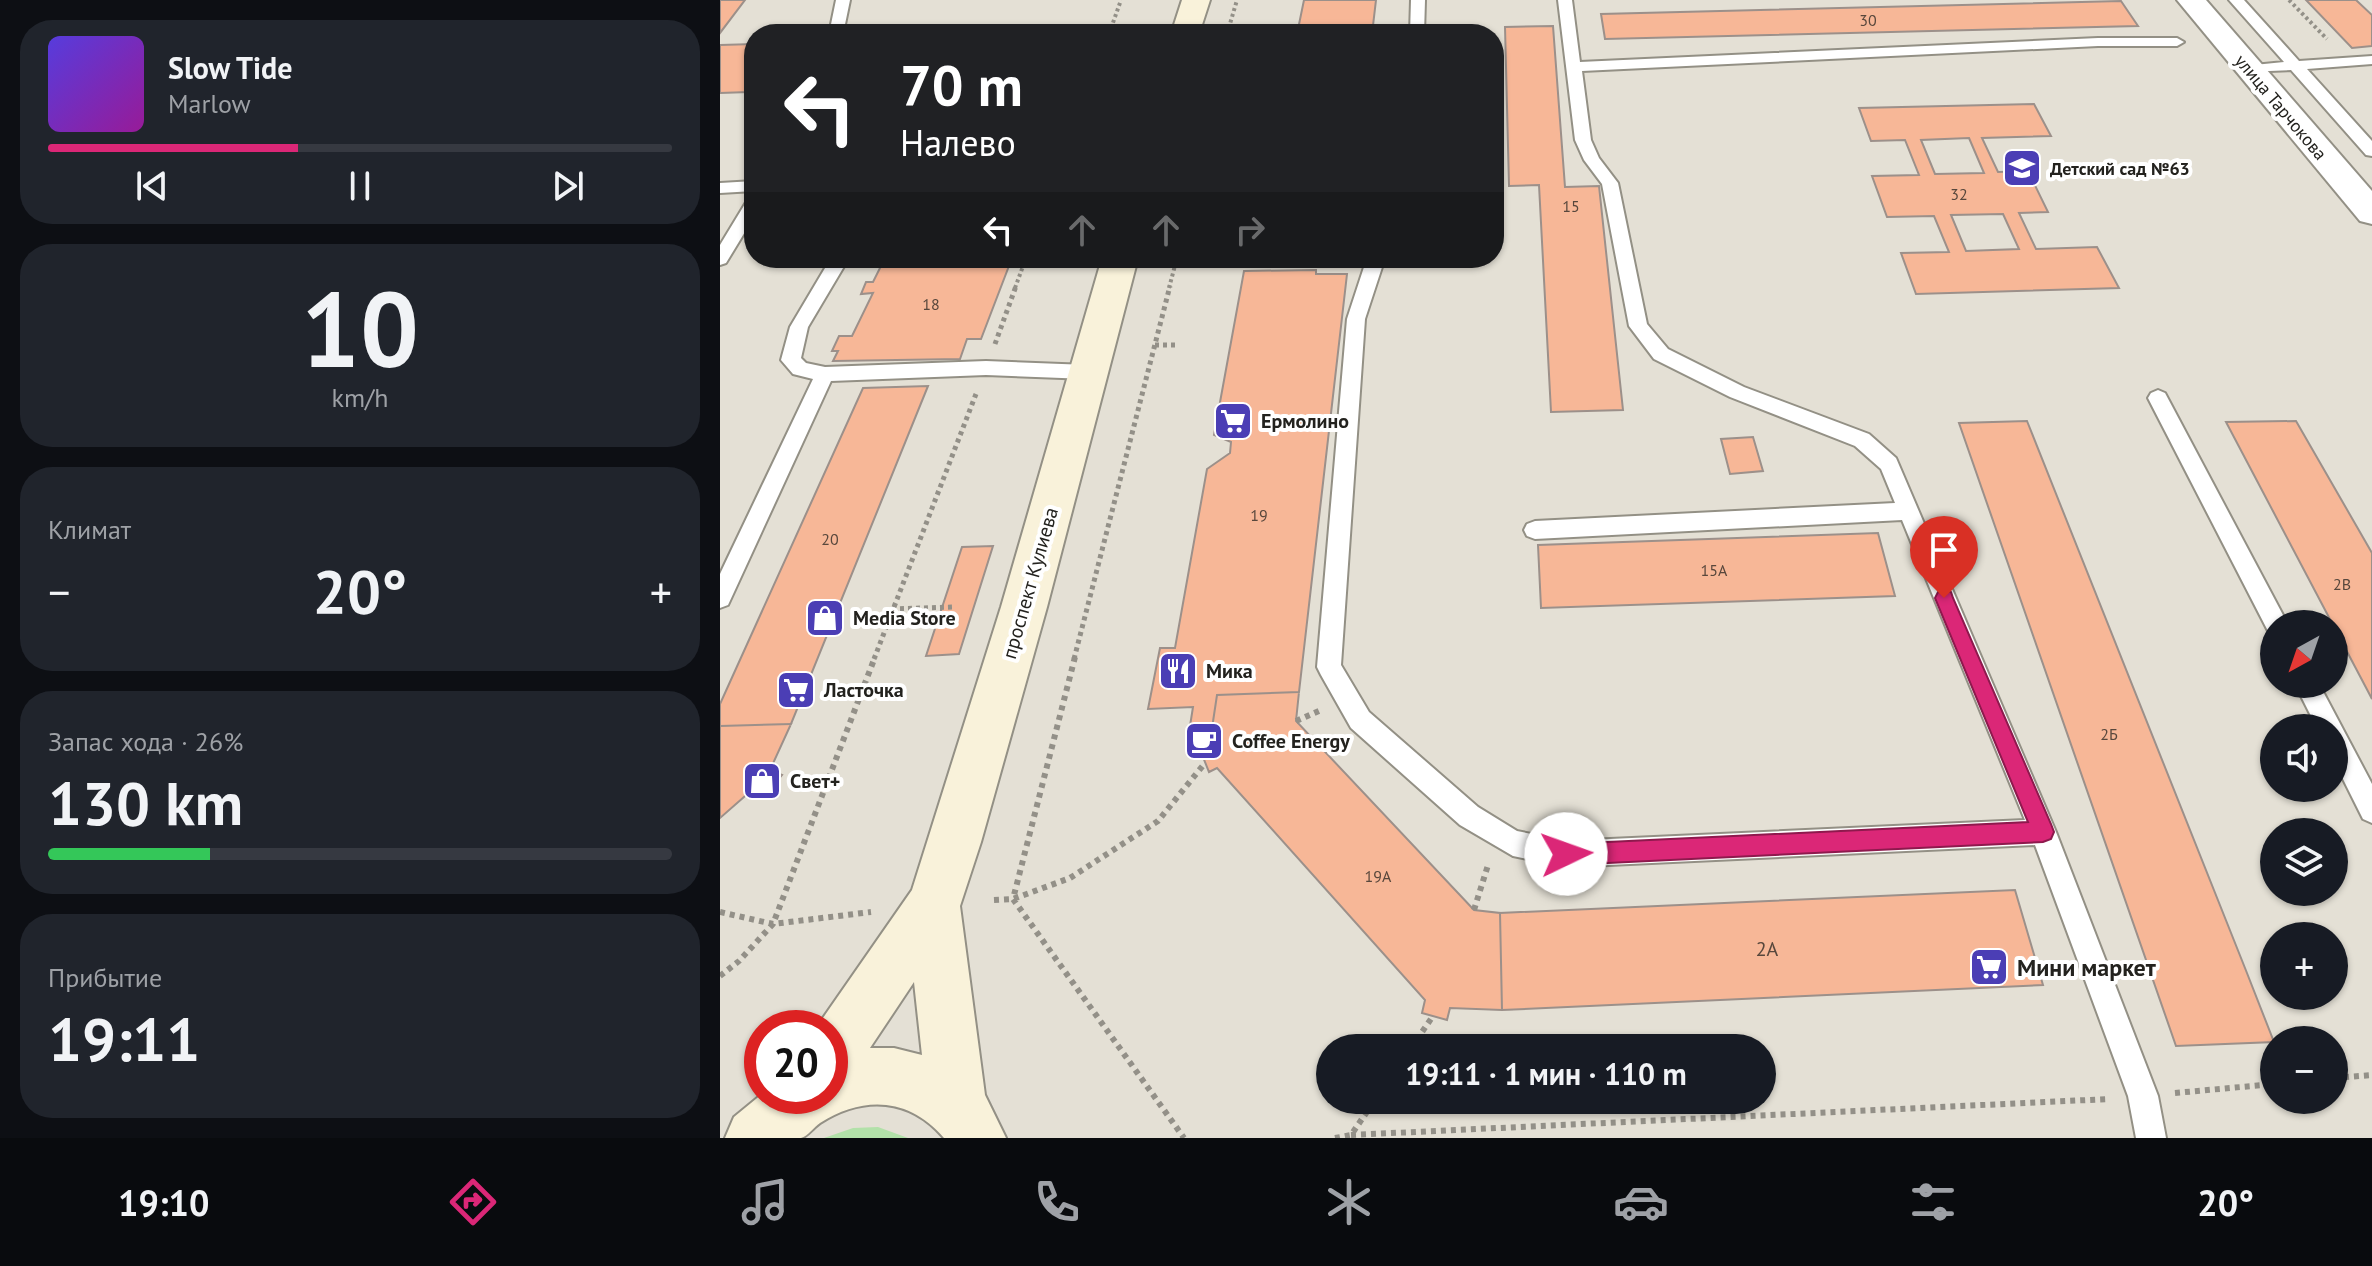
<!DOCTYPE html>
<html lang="ru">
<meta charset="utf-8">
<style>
body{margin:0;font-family:"PT Sans",sans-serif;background:#20242c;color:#f1f3f6;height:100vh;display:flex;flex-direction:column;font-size:30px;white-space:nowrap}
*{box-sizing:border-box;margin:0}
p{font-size:26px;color:#9ea1a6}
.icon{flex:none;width:44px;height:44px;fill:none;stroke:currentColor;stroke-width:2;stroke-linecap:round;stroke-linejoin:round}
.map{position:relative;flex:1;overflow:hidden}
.sheet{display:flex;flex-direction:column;gap:20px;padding:20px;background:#0d0f14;width:720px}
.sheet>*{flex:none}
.hud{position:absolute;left:24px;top:24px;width:760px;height:244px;border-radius:32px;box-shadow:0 2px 6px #0004;background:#202124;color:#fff;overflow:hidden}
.needle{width:52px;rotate:220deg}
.buttons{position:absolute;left:1540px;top:610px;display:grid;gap:16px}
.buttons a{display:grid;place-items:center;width:88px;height:88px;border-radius:50%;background:#171b24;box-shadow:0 2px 6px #0004;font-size:40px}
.speed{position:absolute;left:24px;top:1010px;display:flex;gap:16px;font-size:40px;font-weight:700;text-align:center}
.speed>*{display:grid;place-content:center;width:104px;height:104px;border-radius:50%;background:#171b24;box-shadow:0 2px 6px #0004;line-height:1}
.speed .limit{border:12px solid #d22;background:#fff;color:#111}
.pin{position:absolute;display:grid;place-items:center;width:68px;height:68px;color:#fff;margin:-82px -34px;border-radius:50% 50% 50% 0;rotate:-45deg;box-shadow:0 0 8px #0007}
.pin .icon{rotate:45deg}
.me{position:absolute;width:88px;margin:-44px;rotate:87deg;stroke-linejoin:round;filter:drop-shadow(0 0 6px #0008)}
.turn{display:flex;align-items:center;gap:28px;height:168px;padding:0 24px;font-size:36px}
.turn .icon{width:104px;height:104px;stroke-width:2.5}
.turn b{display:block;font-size:56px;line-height:68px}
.lanes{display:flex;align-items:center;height:76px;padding:0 24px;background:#0003;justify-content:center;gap:40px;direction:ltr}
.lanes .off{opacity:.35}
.big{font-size:60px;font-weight:700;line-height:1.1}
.sheet .card{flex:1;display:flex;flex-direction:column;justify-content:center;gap:12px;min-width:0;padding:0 28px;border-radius:32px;background:#20242c}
.sheet .dial{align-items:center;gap:0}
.dial b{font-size:104px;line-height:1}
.song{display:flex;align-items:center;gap:24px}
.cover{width:96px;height:96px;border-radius:12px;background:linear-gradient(135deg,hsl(250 70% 55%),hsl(300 70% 35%))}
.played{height:8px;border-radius:4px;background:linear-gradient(90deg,#db2777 40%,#363941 40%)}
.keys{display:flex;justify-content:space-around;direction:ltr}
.heat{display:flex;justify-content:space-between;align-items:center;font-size:44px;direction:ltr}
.charge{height:12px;border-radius:6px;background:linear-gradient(90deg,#34c759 26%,#363941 0)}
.trip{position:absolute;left:596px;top:1034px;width:460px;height:80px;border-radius:40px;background:#171b24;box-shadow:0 2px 6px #0004;font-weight:700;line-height:80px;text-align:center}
.dock{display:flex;height:128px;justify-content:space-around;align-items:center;background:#090b0e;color:#9ea1a6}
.dock .icon{width:56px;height:56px}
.dock .on{color:#db2777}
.dock b{font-size:36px;color:#f1f3f6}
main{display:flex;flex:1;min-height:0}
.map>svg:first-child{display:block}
</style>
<main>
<section class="sheet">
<div class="card">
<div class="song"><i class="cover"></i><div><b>Slow Tide</b><p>Marlow</p></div></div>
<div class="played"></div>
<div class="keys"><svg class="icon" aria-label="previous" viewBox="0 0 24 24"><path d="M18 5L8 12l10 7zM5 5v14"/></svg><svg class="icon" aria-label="pause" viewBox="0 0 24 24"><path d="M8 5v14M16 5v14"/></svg><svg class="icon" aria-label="next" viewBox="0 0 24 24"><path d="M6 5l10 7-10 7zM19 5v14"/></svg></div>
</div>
<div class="card dial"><b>10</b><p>km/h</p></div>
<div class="card"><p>Климат</p>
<div class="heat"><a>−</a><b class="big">20°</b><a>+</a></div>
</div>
<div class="card"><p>Запас хода · 26%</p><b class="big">130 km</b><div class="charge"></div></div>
<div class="card"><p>Прибытие</p><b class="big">19:11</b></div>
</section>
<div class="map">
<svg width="1652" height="1138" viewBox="0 0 1652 1138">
<rect width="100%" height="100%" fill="#e4e0d5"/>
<!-- green -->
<path fill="#b2e1a9" d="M158 1127 188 1138H104L133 1128Z"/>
<!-- building -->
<path fill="#f7b797" stroke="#9c908a" stroke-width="2" fill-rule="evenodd" d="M0 0H25L0 33Z
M584 0H656L652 34H577Z
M1586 0H1636L1652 15V46L1632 48Z
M1401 1 1418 26 885 39 881 14Z
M833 26 845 187 879 186 903 410 831 412 819 185 789 186 785 27Z
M34 44V84L29 92 0 93V45Z
M1314 104 1331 136 1262 138 1278 172 1308 171 1328 212 1299 213 1316 249 1377 247 1399 288 1196 294 1181 253 1229 252 1214 216 1167 217 1152 176 1199 175 1185 140 1151 141 1139 108ZM1249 138 1264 173 1215 174 1201 140ZM1283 214 1299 249 1246 251 1231 215Z
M156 258H292L261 339H247L240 359 113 361 118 351H112L119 336H132L153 293 141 294 146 282H153L163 262H154Z
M596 270V274H627L579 692 497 695 489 748 476 753 480 725 470 726 473 707 428 709 440 648H455L487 469 510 453 511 442 494 435 524 271Z
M208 386 71 724 0 726V704L143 388Z
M1307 421 1525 968 1554 1042 1456 1046 1239 423Z
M1576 421 1652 553V699L1506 422Z
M1033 437 1043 471 1010 474 1001 439Z
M1158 533 1175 596 821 608 818 545Z
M273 546 239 654 206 656 242 547Z
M579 692 576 721 754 910 780 913 782 1010 730 1008 727 1020 702 1013 705 1000 497 768 489 772 481 752 489 748 497 695Z
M71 724 50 770 62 775 45 796 32 790 0 818V726Z
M1295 890 1323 985 782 1010 780 913Z"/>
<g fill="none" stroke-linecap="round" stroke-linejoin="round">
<defs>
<path id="service" d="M116 0H130L123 34H109Z
M691 0H705L704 34H690Z
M838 0H852L860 62 1378 38H1457L1464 42 1457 46H1378L862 71 871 140 879 158 898 183 927 324 948 349 1024 387 1149 434 1176 458 1336 832 1438 1096 1446 1138H1416L1408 1096 1315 845 846 867 793 856 740 825 631 728 601 675 597 667 627 319 647 258H665L645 319 621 665 649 712 758 807 797 831 846 841 1305 820 1182 520 815 539 807 536 804 530 807 524 815 521 1175 503 1161 469 1135 446 1010 397 934 359 909 326 882 184 864 160 855 140Z
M1509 0H1524L1579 61 1652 56V64L1587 69 1652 141V156L1646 155 1571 70 1524 72V66L1564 62Z
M34 181V191L0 193V183Z
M34 197V217L6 263 0 265V245L28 199Z
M111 258H129L88 327 81 358 86 363 105 367 266 361 368 365 378 372 368 379 266 375 111 381 8 605 0 608V574L93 379 73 374 61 360 70 327Z
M1438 390 1445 393 1564 617 1567 624H1554V633L1548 631 1428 398 1431 393Z
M1575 684H1599L1652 784V823L1643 819 1614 761V728H1597Z"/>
<path id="tertiary" d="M1457 0H1486L1652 191V224L1640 221Z"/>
<path id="secondary" d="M462 0H490L479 34H451Z
M382 258H418L327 607 261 842 240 906 265 1095 286 1138H224C190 1098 144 1095 100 1123 94 1127 88 1136 81 1138 65 1138 23 1138 5 1138L14 1117 42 1094 110 1096V1028H96L192 890 281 607ZM194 982 202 1055 174 1048H150Z"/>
</defs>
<!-- service casing -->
<use href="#service" stroke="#939085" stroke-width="4"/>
<!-- tertiary casing -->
<use href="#tertiary" stroke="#939085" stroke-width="4"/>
<!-- secondary casing -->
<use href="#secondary" stroke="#939085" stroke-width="4"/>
<!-- path-far2 -->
<path stroke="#939088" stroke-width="4" stroke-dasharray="3 3" stroke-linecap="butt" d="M1569 0 1607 39
M389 34 401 0
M507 34 517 0
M295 288 306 258
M449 288 457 258"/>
<!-- path-far1 -->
<path stroke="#939088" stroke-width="5" stroke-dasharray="4 4" stroke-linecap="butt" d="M275 344 296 286
M435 345H458
M172 609 233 607
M154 659 256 394
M354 659 450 286"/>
<!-- path -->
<path stroke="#939088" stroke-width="6" stroke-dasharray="5 5" stroke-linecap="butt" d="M355 657 293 899 464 1138
M576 721 601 710
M274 900 293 899 350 878 438 821 485 763
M754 910 768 865
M0 912 53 924 151 912
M0 976 19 961 53 924 155 657
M691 1048 713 1016
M1614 1078 1652 1075
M1455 1093 1554 1084
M631 1135 1389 1099
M615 1138 631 1135 655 1100"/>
<!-- service -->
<use href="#service" fill="#fff" fill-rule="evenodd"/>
<!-- tertiary -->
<use href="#tertiary" fill="#fff" fill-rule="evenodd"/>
<!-- secondary -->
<use href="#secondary" fill="#f9f2da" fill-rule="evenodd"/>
</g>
<!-- route -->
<path fill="#db2777" stroke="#8e194d" stroke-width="2" d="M1224 590 1231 592 1233 598 1331 824 1334 832 1331 839 1323 842 846 865 838 862 835 854 838 847 846 844 1308 822 1215 598 1218 592Z"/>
<!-- icons -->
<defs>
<symbol id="school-square" viewBox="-11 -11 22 22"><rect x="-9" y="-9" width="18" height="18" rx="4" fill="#4b3eb5" stroke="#fff"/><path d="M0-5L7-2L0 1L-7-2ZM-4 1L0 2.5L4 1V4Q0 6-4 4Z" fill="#fff"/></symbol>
<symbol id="supermarket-square" viewBox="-11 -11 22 22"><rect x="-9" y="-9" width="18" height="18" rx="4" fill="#4b3eb5" stroke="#fff"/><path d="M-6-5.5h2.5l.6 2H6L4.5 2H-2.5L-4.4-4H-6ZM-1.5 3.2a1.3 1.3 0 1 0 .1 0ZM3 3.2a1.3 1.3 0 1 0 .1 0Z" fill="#fff"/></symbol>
<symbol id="shop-square" viewBox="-11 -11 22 22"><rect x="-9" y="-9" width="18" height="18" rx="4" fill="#4b3eb5" stroke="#fff"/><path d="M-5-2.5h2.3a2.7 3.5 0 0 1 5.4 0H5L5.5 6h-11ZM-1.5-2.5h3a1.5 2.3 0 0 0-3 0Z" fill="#fff"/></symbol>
<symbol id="restaurant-square" viewBox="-11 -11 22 22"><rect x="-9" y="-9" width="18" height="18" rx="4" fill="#4b3eb5" stroke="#fff"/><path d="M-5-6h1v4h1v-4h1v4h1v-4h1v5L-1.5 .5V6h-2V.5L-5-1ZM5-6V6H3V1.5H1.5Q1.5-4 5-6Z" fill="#fff"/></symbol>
<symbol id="cafe-square" viewBox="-11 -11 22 22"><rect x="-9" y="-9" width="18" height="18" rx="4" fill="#4b3eb5" stroke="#fff"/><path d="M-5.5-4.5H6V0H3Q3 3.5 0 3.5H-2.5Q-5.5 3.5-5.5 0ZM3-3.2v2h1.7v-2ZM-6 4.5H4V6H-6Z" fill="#fff"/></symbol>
</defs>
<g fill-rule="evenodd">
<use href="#school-square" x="1280" y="146" width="44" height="44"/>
<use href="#supermarket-square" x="491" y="399" width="44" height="44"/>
<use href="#shop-square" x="83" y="596" width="44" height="44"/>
<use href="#restaurant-square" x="436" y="649" width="44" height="44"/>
<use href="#supermarket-square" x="54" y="668" width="44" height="44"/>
<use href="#cafe-square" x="462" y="719" width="44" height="44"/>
<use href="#shop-square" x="20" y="759" width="44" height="44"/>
<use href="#supermarket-square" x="1247" y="945" width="44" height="44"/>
</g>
<g text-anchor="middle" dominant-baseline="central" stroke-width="8" stroke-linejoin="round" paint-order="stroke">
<!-- number labels -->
<g font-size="16" fill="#58473c">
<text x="1148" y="20">30</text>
<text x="1239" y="194">32</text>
<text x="851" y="206">15</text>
<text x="211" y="304">18</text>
<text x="539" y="515">19</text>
<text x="110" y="539">20</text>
<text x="994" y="570">15А</text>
<text x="1622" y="584">2В</text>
<text x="1389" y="734">2Б</text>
<text x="658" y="876">19А</text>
</g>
<!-- far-street labels -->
<g font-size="18" fill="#23221e" stroke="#fff">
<text transform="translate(1561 107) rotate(50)">улица Тарчокова</text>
</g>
<!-- far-poi labels -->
<g font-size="18" font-weight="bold" fill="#23221e" stroke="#fff" text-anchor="start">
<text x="1330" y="168">Детский сад №63</text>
</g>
<!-- poi labels -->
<g font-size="20" font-weight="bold" fill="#23221e" stroke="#fff" text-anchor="start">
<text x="541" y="421">Ермолино</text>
<text x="133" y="618">Media Store</text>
<text x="486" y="671">Мика</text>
<text x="104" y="690">Ласточка</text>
<text x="512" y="741">Coffee Energy</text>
<text x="70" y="781">Свет+</text>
</g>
<!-- street labels -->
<g font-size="20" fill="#23221e" stroke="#fff">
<text transform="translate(310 583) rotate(-74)">проспект Кулиева</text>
</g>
<!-- near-number labels -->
<g font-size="20" fill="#58473c">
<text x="1047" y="949">2А</text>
</g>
<!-- near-poi labels -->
<g font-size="24" font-weight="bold" fill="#23221e" stroke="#fff" text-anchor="start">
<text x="1297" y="967">Мини маркет</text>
</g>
</g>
</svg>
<div class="buttons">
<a><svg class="needle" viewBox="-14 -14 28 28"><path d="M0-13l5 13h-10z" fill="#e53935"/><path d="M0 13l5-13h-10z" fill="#9ea1a6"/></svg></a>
<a><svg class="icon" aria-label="sound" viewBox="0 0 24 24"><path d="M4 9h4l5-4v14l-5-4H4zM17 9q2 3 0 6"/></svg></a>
<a><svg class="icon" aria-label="layers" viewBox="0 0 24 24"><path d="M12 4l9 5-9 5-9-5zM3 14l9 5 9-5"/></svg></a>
<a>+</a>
<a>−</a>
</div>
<div class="speed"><div class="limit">20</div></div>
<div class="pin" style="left:1224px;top:598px;background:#d93025"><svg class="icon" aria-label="arrive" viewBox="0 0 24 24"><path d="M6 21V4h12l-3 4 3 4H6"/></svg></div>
<svg class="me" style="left:846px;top:854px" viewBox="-20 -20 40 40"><circle r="19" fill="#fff"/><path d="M0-13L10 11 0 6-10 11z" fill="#db2777"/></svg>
<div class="trip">19:11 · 1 мин · 110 m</div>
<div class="hud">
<div class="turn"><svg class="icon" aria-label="left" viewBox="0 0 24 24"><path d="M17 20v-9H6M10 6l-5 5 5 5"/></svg><div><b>70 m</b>Налево</div></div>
<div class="lanes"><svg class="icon" aria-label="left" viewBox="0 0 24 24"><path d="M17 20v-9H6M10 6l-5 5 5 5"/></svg><svg class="icon off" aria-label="ahead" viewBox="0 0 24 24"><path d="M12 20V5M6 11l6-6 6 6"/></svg><svg class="icon off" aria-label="ahead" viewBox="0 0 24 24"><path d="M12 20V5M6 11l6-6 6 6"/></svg><svg class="icon off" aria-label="right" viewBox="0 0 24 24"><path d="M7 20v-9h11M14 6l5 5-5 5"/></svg></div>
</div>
</div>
</main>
<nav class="dock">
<b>19:10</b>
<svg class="icon on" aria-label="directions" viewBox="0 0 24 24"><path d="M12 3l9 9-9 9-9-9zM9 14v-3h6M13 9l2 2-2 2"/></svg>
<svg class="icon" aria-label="music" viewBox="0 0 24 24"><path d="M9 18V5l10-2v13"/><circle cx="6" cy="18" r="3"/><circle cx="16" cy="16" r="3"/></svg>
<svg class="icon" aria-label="phone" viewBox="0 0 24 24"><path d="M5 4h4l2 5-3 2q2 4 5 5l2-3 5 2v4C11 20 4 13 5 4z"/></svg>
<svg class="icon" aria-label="climate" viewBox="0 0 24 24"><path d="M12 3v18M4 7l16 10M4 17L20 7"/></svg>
<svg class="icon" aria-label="car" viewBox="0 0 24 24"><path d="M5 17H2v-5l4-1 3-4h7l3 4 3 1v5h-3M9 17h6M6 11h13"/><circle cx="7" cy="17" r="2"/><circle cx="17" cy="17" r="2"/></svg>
<svg class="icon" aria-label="filters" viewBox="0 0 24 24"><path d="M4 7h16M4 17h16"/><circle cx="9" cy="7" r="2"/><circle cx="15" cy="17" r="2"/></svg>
<b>20°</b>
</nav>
